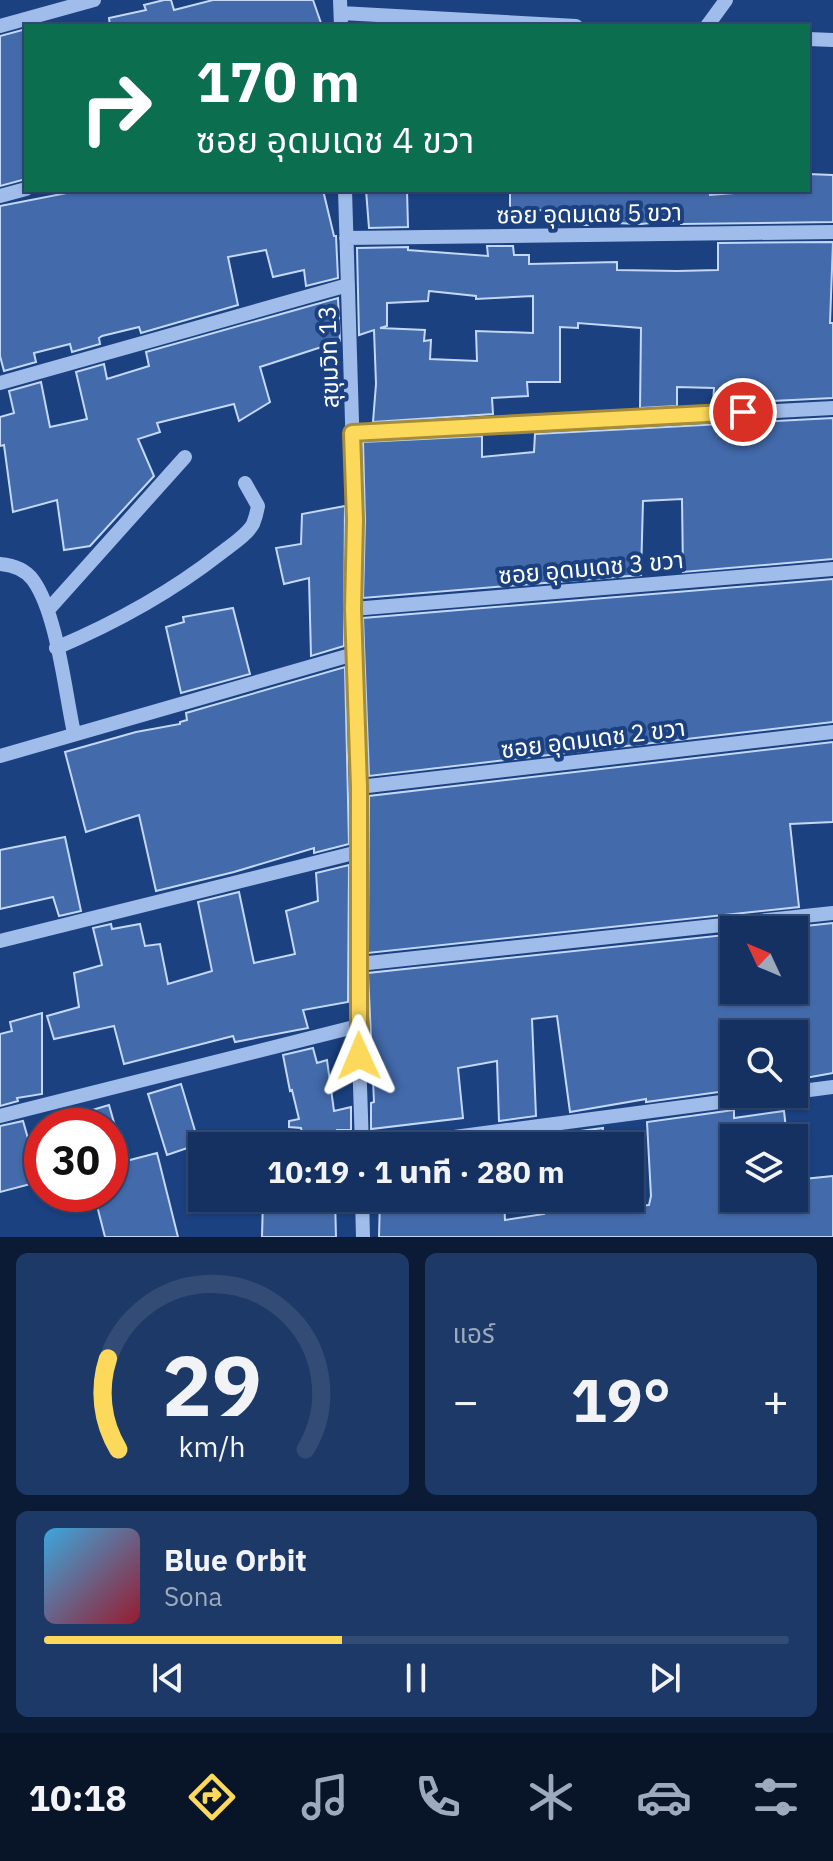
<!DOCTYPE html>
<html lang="th">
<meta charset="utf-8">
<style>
body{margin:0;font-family:"IBM Plex Sans","Noto Sans Thai",sans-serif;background:#1d3967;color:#f1f3f6;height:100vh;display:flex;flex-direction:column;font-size:30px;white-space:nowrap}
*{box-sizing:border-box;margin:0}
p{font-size:26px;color:#9da9bd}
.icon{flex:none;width:44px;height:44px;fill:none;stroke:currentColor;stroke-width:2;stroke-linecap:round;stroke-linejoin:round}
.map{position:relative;height:1237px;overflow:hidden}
.details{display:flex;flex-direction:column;gap:16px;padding:16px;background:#0b1b35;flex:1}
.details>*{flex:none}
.top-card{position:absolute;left:24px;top:24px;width:786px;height:168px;border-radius:0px;box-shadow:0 2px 6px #0004,0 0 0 2px #334c76;background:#0b6e4f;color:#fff;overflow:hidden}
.needle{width:52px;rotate:314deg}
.tools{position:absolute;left:720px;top:916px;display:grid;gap:16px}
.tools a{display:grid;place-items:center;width:88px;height:88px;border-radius:0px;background:#143161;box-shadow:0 2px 6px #0004,0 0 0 2px #334c76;font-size:40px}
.speed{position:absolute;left:24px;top:1108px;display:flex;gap:16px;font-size:40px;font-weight:700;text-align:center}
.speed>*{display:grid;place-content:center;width:104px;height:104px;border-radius:50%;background:#143161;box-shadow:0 2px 6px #0004,0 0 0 2px #334c76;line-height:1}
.speed .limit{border:12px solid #d22;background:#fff;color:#111}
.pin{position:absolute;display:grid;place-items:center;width:68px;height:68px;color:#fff;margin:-34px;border:4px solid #fff;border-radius:50%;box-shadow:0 2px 8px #0007}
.me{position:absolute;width:88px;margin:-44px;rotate:359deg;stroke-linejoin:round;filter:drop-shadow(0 0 6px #0008)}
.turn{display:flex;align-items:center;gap:28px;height:168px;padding:0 40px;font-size:36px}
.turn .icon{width:104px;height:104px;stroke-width:2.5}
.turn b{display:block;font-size:56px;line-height:68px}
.big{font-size:60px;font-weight:800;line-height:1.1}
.details .card{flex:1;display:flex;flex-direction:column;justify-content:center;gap:12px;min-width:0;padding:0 28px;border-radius:12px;background:#1d3967}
.details .dial{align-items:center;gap:0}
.dial svg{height:208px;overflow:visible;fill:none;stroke:#334c76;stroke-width:7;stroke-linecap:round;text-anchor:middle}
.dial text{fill:#f1f3f6;stroke:none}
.song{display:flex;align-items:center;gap:24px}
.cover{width:96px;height:96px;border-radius:12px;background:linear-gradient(135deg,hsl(200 70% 55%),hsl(350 70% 35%))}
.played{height:8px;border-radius:4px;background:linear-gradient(90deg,#fcd85b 40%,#334c76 40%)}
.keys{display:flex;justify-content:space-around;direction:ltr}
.heat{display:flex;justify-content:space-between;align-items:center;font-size:44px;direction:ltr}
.details .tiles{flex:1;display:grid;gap:16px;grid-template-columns:1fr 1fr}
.card:last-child{grid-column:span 2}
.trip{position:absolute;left:188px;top:1132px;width:456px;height:80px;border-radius:0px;background:#143161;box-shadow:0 2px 6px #0004,0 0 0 2px #334c76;font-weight:800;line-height:80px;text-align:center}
.menu{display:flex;height:128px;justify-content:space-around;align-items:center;background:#081427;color:#9da9bd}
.menu .icon{width:56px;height:56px}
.menu .selected{color:#fcd85b}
.menu b{font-size:36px;color:#f1f3f6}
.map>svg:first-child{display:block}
</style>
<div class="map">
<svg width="833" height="1237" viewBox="0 0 833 1237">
<rect width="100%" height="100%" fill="#1b4181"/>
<!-- building -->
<path fill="#436aab" stroke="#c3d8f8" stroke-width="2" fill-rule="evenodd" d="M164 0H171L174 10 213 0H313L322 26H110L109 18 146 10 144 5Z
M26 29V179L0 186V36Z
M808 174 833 175V222L681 224V220L641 224 588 222V225H560V211L510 209V190H709L710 195 746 192V190H808Z
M82 190H323L334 236H336L338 278 306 286 304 270 273 277 266 250 228 257 238 305 141 333 139 327 102 336 99 338 100 344 72 352 70 344 34 353 36 362 4 371 0 356V206Z
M366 190H407L408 227 369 228Z
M833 242 830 323H833V398L713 404 714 388 677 387V406L640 408 641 328 578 323V328L560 327V382H527L528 396 492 398 493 414 373 422 376 384 374 330 359 335 357 248 408 247V250L488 256 487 246H513L514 255H529V264L617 262V270L677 271 718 270V243ZM429 291 476 296V299L533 296V333L476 331 477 361 430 359 431 340 424 341 425 330 380 328 387 326V303L428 301Z
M338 298 340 341 260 367 270 402 239 421 234 404 157 423 160 432 138 439 154 476 90 546 64 550 57 500 13 512 4 445 0 446V417L14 413 9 391 41 382 50 427 87 419 76 372 104 364 107 379 149 366 146 352Z
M833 418V559L683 572 682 499 643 501 641 575 363 598 365 520 363 442 482 436V457L534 452 535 434Z
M345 506 344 646 311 656 309 578 284 584 276 548 301 544 302 514Z
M833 579V722L369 776 363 618Z
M233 608 250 674 181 693 166 627 184 622 183 617Z
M345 667 349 844 314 853V848L234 872 156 891 139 815 86 832 65 752 136 732 180 724V722L187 720 186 713Z
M833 742V822L790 824 799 907 368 953 369 796Z
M65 837 81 911 59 916 53 897 0 909V850Z
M349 865 348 1002 303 1010 308 1028 235 1042 233 1036 124 1064 114 1026 54 1039 47 1016 79 1007 74 973 102 965 93 928 111 924 112 929 140 924 145 946 160 944 168 984 212 971 198 902 239 892 254 963 295 954 286 911 318 901 316 873Z
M833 923V1073L794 1080V1034H734V1090L646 1102V1099L570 1112 557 1016 532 1019 536 1116 499 1121 497 1061 458 1068 463 1118 371 1129V1103L374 1102 368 973 734 934V990H794V930H768Z
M42 1013V1094L17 1098 18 1101 0 1106V1034L12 1031 10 1022Z
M313 1048 317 1063 327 1060 334 1111 351 1107V1130H337L338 1146H305L301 1128 289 1127V1121L299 1119 292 1090 290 1091 283 1055Z
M181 1084 199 1144 167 1155 148 1094Z
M109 1105 115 1126H56L55 1121Z
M734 1110V1118L784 1111 787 1138H734V1198H794V1180L833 1176V1237H379L380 1198H504L505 1220 544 1214 542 1198H613V1207L649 1205 651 1196 647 1122Z
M23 1121 29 1142 42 1138V1181L0 1192V1126Z
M115 1126 126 1161 157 1153 178 1237H105L94 1194H110V1127Z
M603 1128 601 1146H574L572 1132Z
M263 1198H335L336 1237H262Z"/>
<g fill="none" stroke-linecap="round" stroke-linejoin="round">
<!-- minor -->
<path stroke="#9fbcea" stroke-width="14" d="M340 0 341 26
M341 13 576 26
M0 26 94 0
M707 26 726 0
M808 39 833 40
M345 190 355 520 353 609 359 787 358 1026 362 1146
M0 196 26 189
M346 238 833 232
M0 383 348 285
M352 433 833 408
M0 564C12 565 25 569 33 580 57 613 65 692 74 733
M353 609 833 569
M48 610 185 457
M56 648C115 623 170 593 221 553 231 545 247 535 253 524 255 519 257 512 258 506L245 483
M0 756 354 654
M359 787 833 732
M0 941 358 852
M359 964 833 913
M794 1092 833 1087
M0 1116 358 1026
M386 1146 781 1094
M362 1198 363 1237"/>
</g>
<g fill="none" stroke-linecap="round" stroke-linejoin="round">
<defs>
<path id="route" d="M359 1056V787L353 609 355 520 352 433 743 412"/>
</defs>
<!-- route casing -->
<use href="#route" stroke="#a48c3b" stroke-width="20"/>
<!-- route -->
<use href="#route" stroke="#fcd85b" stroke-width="14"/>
</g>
<g text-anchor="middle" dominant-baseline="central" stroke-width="8" stroke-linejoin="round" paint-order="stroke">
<!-- street labels -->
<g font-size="24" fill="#fff" stroke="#1b4181">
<text transform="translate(589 213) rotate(-1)">ซอย อุดมเดช 5 ขวา</text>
<text transform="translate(328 357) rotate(-92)">สุขุมวิท 13</text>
<text transform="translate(591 567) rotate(-5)">ซอย อุดมเดช 3 ขวา</text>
<text transform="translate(593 738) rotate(-7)">ซอย อุดมเดช 2 ขวา</text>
</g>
</g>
</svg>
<div class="tools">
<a><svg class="needle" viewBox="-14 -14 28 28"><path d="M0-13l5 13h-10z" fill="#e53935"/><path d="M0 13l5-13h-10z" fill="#9da9bd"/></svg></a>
<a><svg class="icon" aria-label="search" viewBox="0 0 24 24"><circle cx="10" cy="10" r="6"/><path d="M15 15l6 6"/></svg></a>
<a><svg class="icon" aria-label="layers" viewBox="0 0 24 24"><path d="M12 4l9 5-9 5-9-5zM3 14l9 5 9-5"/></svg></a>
</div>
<div class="speed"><div class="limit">30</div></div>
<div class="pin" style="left:743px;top:412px;background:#d93025"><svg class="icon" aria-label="arrive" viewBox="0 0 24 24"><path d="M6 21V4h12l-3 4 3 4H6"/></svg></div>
<svg class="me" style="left:359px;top:1056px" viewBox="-20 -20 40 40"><path d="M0-17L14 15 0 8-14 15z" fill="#fcd85b" stroke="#fff" stroke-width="4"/></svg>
<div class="trip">10:19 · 1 นาที · 280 m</div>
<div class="top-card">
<div class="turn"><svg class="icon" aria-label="right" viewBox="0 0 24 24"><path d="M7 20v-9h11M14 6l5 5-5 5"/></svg><div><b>170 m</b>ซอย อุดมเดช 4 ขวา</div></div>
</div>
</div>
<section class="details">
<div class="tiles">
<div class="card dial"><svg viewBox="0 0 100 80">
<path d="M14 69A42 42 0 1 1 86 69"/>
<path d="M14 69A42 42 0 0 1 10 34" stroke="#fcd85b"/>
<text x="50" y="56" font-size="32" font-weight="700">29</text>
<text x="50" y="72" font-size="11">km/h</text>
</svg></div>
<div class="card"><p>แอร์</p>
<div class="heat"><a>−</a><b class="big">19°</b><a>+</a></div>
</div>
<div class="card">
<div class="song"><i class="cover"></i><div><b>Blue Orbit</b><p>Sona</p></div></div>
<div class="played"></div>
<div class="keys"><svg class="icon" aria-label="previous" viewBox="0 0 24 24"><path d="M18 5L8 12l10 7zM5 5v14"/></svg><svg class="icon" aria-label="pause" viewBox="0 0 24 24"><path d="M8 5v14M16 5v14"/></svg><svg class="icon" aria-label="next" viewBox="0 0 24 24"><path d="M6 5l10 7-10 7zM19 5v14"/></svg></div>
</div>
</div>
</section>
<nav class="menu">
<b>10:18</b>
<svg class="icon selected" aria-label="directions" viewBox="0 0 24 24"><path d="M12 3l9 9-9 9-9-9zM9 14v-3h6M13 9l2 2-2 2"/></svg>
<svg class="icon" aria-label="music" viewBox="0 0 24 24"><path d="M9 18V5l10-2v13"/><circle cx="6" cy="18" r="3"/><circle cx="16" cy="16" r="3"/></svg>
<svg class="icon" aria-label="phone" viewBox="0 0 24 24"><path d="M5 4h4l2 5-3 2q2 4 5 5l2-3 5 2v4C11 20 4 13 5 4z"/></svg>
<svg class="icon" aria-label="climate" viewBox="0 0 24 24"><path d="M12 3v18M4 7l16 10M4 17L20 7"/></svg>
<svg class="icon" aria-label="car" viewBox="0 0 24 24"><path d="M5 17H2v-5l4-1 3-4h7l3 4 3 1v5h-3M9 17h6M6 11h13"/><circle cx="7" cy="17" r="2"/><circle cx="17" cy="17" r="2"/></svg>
<svg class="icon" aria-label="filters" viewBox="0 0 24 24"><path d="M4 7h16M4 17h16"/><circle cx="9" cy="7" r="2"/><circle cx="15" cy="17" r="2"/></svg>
</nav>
